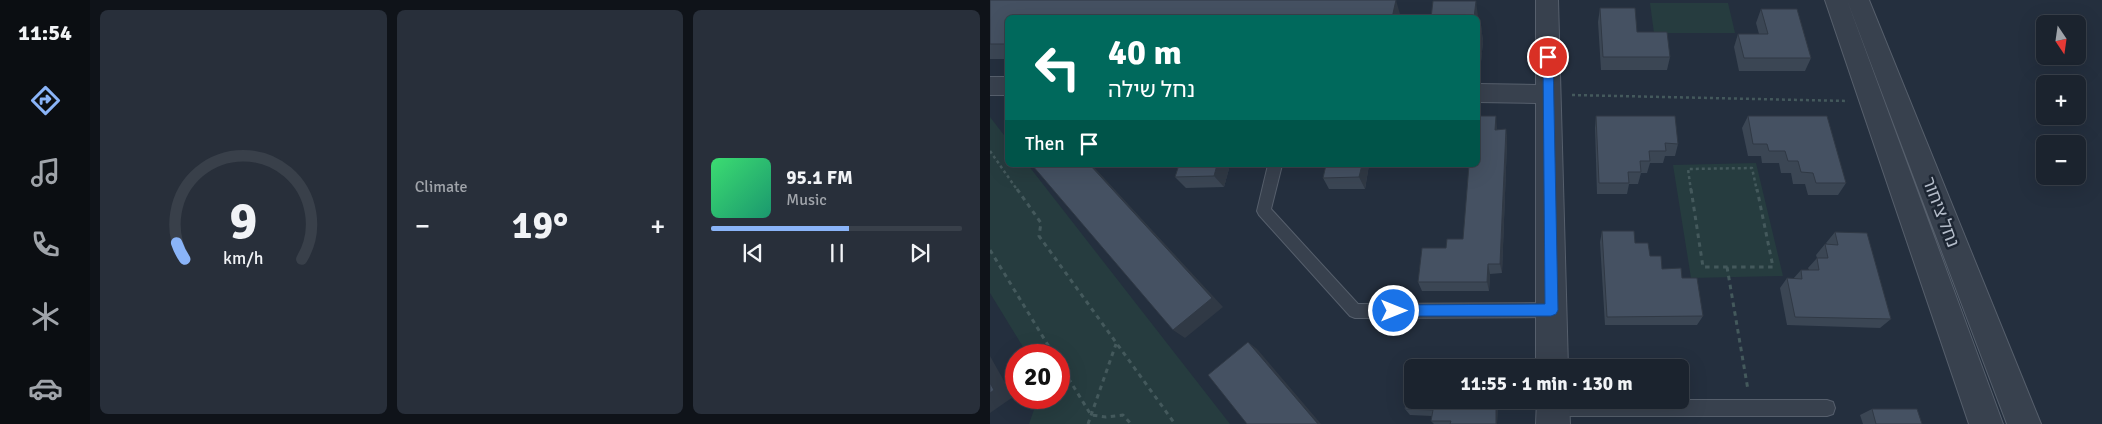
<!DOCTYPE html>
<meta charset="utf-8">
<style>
body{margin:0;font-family:Signika,"Noto Sans Hebrew",sans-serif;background:#282f3a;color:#f1f3f6;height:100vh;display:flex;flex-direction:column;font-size:19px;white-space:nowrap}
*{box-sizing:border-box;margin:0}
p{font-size:16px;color:#a0a4aa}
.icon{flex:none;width:28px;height:28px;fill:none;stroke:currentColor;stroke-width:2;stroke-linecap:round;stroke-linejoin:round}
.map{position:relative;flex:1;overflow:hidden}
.panel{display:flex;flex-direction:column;gap:10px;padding:10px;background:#0f1319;width:900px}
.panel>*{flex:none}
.hud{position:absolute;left:15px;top:15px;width:475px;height:152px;border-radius:8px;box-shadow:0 5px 20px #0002,0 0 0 1px #39404a;background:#00695c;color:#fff;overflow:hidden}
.needle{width:32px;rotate:167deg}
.tools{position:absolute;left:1046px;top:15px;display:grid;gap:10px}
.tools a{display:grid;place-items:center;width:50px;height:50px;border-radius:8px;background:#1b232e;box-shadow:0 5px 20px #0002,0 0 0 1px #39404a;font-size:25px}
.speed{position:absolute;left:15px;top:344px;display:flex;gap:10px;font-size:25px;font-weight:700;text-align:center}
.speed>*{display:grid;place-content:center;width:65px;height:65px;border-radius:50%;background:#1b232e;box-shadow:0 5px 20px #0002,0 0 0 1px #39404a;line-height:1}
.speed .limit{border:8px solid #d22;background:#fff;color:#111}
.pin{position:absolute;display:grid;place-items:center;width:42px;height:42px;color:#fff;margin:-21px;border:2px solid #fff;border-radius:50%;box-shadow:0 1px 5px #0007}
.me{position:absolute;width:55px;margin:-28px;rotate:90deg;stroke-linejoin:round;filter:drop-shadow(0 0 4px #0008)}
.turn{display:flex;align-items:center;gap:18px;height:105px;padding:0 20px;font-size:22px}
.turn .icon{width:65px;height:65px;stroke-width:2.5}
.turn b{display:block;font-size:35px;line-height:42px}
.then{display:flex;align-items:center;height:48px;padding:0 20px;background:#0003;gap:10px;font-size:19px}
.big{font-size:38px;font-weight:700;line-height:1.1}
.panel .tile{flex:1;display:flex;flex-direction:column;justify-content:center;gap:8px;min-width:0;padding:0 18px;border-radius:8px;background:#282f3a}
.panel .dial{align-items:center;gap:0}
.dial svg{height:130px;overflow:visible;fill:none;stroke:#39404a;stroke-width:7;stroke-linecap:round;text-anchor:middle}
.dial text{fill:#f1f3f6;stroke:none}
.song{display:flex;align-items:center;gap:15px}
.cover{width:60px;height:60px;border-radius:8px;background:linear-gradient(135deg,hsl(140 70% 55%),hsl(160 70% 35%))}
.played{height:5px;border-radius:2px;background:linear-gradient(90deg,#8ab4f8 55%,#39404a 55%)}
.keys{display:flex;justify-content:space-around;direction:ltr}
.heat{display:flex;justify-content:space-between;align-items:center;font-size:28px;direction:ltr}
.panel .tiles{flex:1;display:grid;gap:10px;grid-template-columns:repeat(3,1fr)}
.trip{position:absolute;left:414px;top:359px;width:285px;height:50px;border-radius:8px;background:#1b232e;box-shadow:0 5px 20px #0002,0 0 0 1px #39404a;font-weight:700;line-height:50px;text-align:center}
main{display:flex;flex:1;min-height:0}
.tabs{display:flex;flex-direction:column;width:90px;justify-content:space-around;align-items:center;background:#0b0e12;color:#a0a4aa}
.tabs .icon{width:35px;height:35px}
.tabs .selected{color:#8ab4f8}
.tabs b{font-size:22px;color:#f1f3f6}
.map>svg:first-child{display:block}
</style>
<main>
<nav class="tabs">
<b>11:54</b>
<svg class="icon selected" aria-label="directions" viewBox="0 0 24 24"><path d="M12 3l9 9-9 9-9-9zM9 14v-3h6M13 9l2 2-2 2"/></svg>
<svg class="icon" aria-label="music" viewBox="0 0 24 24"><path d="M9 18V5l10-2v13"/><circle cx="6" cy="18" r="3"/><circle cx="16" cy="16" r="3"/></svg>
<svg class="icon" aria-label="phone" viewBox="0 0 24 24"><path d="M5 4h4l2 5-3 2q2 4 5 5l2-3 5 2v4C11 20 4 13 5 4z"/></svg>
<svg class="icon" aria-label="climate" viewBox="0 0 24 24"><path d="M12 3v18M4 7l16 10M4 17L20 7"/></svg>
<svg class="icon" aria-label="car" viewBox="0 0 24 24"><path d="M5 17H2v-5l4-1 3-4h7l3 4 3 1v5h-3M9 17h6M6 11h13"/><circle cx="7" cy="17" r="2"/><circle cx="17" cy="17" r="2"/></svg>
</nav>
<section class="panel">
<div class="tiles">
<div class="tile dial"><svg viewBox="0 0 100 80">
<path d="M14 69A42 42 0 1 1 86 69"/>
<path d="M14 69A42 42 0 0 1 9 59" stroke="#8ab4f8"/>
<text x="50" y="56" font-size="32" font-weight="700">9</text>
<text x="50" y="72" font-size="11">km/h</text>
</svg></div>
<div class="tile"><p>Climate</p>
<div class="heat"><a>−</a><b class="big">19°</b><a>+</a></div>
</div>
<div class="tile">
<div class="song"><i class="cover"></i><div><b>95.1 FM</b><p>Music</p></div></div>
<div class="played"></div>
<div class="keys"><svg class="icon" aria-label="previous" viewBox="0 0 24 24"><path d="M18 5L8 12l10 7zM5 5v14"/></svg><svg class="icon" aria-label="pause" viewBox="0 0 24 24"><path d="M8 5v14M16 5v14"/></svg><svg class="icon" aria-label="next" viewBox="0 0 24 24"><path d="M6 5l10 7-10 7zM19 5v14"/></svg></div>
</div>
</div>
</section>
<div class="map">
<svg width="1112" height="424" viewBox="0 0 1112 424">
<rect width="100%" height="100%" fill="#242f3e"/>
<!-- green -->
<path fill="#263c3f" d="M660 3H738L745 33H664Z
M0 117 17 139 18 165H38L240 424H39L48 398H69V355H38L0 293Z
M766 163 793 276 701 278 683 165Z"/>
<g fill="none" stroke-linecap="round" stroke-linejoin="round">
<defs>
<path id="service" d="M278 165H292L281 209 368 304 561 303 566 305 569 310 566 315 561 317 365 318 360 316 269 215 267 211Z
M563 400H837L843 402 845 408 843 414 837 416H563L557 414 555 408 557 402Z"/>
<path id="minor" d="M546 0H568L578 368H546V103L488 102V84L546 85Z
M0 77H18V95H0Z
M547 400H579L580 424H546Z"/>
<path id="tertiary" d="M835 0H857L1013 424H979Z
M857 0H879L1051 424H1017Z"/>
</defs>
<!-- service casing -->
<use href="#service" stroke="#565f6c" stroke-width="2"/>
<!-- minor casing -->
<use href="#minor" stroke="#565f6c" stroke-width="2"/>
<!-- tertiary casing -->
<use href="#tertiary" stroke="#565f6c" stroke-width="2"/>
<!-- path-far1 -->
<path stroke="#44595c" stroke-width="2.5" stroke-dasharray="3 3" stroke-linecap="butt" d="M582 95 858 101
M0 151 28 191
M701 191 698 169 762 168 767 191"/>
<!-- path -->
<path stroke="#44595c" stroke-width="3" stroke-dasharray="4.5 4.5" stroke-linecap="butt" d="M27 189 51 223 49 236 185 424
M701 189 713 267H783L767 189
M0 250 64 355
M737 267 758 390
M69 363 101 415 116 417 133 415 141 424
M98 424 126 344"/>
<!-- service -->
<use href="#service" fill="#38414e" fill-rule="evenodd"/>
<!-- minor -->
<use href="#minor" fill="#38414e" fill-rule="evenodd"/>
<!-- tertiary -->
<use href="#tertiary" fill="#38414e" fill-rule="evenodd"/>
</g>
<!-- wall -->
<path fill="#3b4654" d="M0 0 410 14 409 18H18V59H0Z
M610 8 647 32 680 57 677 70H611L608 22Z
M771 9 821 58 815 71H749L744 47 748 34H769L766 23Z
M488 26H491L493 41 491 62H488Z
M606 116 688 144 685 156H675L673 163H660L657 173H651L648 184H639L637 194H607L605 128Z
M758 116 856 183 848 195H818L815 184H803L801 173H791L789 163H772L771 156H758L752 128Z
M516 129 517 142 512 273 500 274 499 291H432L428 282 456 248 473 239 507 130Z
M189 165H240L234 187 196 188 185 177Z
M379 165 375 189H339L333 178Z
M612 231 645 243 672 269 692 278 713 316 707 325H615L610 242Z
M845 232 901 319 890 328 797 325 790 288 797 278 803 279 811 270H819L818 268 827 258 826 255 835 244H837L836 243Z
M422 400H508L507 424H444L441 421 442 416 420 415 415 409Z
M882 409 932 424H873L870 415Z"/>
<!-- shaded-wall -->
<path fill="#303945" d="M406 0 410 14 409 18H402Z
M486 1 488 16V18H484Z
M491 26 493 41 491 62 489 48Z
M506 116 507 128V142L505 130Z
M516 129 517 142 512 273 510 264Z
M100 165H102L233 307 195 338 183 330Z
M227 165H240L234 187 224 176Z
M372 165H379L375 189 369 177Z
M498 264 500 274 499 291 497 282Z
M258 342 267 349 331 424H328Z
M0 356 23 397 0 413Z
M506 400H508L507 424H506Z"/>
<!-- building -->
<path fill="#455162" stroke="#303945" d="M0 0H406L402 18H18V44H0Z
M443 1H486L484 18H441Z
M610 8H645L647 32H677L680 57H613Z
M771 9H807L821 58H754L748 34H778Z
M488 26H491L489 48H488Z
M488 116H506L505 130 516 129 510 264H498L497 282H428L432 248H456L457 239H473L479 165H488Z
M606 116H685L688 144 675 143 676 151H659L660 161H650L651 172H638L639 183H609Z
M758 116H837L856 183H826L823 173 811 172 808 161H798L795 151H779L777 144H763Z
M42 165H100L222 298 183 330Z
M189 165H227L224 176 185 177Z
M336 165H372L369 177 333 178Z
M612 231H644L645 243H658L660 256H671L672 269 691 268 692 278H707L713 316 617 317Z
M845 232 877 233 901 319 805 317 797 278 812 279 811 270H829L827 258H838L835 244 848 245Z
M258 342 328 424H257L218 375Z
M494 366V368H422V400H506V424H460L461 421H441L443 410 415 409 420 367Z
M0 383 4 390 0 393Z
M882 409H927L932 424H886Z"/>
<!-- route -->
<path fill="#1a73e8" stroke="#114b97" d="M558 53 563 57 568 310 566 314 561 316H404L400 315 398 311 400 306 404 305 555 304 553 57Z"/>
<g text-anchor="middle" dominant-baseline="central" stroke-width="5" stroke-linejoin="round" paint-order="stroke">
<!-- street labels -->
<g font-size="18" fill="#b4bcc9" stroke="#1d2633">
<text transform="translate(951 212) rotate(69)">נחל ציחור</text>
</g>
</g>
</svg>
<div class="tools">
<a><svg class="needle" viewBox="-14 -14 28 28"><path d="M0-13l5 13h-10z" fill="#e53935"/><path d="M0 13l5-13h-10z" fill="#a0a4aa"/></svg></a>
<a>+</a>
<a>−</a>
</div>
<div class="speed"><div class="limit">20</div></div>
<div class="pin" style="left:558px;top:57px;background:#d93025"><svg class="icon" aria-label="arrive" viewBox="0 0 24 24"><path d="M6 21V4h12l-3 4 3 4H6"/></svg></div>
<svg class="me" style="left:404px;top:311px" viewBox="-20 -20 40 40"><circle r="17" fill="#1a73e8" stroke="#fff" stroke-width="3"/><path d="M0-11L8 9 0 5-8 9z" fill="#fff"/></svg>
<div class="trip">11:55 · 1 min · 130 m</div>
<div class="hud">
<div class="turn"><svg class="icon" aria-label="left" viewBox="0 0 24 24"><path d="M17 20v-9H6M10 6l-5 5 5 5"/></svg><div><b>40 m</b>נחל שילה</div></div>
<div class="then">Then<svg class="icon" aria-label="arrive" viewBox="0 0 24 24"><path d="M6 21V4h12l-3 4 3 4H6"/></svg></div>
</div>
</div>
</main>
